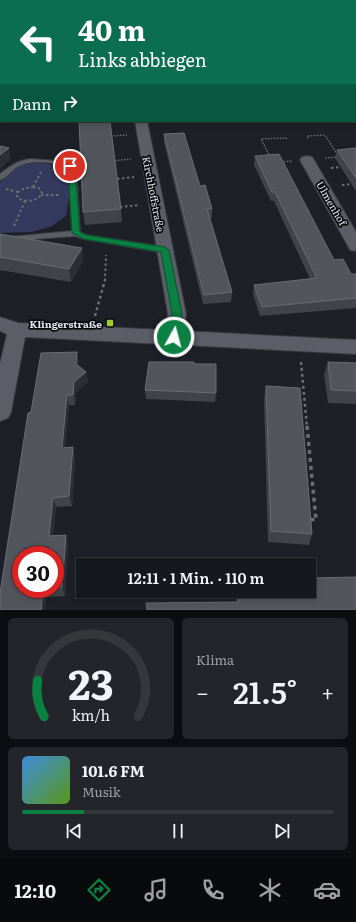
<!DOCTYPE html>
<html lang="de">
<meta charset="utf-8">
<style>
body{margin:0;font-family:Literata,serif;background:#23252a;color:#f1f3f6;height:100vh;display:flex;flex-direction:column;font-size:15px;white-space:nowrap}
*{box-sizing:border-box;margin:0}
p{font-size:13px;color:#9ea0a4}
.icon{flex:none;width:22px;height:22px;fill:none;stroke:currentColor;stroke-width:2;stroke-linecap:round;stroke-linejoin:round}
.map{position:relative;height:610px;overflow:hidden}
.drawer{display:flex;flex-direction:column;gap:8px;padding:8px;background:#0c0d10;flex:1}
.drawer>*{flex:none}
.banner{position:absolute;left:0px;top:0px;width:356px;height:122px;box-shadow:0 2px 6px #0003,0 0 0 1px #35373b;background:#0b6e4f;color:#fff;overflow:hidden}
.speed{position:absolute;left:12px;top:546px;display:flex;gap:8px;font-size:20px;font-weight:700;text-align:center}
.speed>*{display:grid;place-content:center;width:52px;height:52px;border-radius:50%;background:#16181d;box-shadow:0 2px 6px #0003,0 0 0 1px #35373b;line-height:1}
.speed .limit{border:6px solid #d22;background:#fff;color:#111}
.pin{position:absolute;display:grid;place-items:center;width:34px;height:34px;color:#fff;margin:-17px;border:2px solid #fff;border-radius:50%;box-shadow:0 1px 4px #0007}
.me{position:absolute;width:44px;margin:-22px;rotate:7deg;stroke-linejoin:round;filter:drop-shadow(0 0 3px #0008)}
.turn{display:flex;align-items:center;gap:14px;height:84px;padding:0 12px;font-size:18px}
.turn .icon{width:52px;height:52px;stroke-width:2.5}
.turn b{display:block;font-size:28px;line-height:34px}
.then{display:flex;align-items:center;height:38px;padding:0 12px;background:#0003;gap:8px;font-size:15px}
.big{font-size:30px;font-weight:600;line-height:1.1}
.drawer .tile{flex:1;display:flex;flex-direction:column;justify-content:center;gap:6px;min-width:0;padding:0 14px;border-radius:6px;background:#23252a}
.drawer .dial{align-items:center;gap:0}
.dial svg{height:104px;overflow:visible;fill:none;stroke:#35373b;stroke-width:7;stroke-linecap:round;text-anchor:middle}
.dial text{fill:#f1f3f6;stroke:none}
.song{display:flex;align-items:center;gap:12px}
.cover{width:48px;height:48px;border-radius:6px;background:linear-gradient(135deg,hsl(210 70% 55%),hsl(90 70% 35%))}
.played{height:4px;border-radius:2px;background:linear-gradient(90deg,#0b8043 20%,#35373b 20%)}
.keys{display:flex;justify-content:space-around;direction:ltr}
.heat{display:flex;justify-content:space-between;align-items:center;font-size:22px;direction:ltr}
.drawer .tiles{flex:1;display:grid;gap:8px;grid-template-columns:1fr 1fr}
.tile:last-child{grid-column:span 2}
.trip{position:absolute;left:76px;top:558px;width:240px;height:40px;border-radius:0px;background:#16181d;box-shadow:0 2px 6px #0003,0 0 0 1px #35373b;font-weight:600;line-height:40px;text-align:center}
.menu{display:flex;height:64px;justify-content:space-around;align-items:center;background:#090a0c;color:#9ea0a4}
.menu .icon{width:28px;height:28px}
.menu .selected{color:#0b8043}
.menu b{font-size:18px;color:#f1f3f6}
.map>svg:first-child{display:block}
</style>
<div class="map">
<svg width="356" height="610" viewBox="0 0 356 610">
<rect width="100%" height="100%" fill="#1e2027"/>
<!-- green -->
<path fill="#343a5d" d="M37 162 61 166 68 171 70 190 66 216 52 226 32 232 0 233V182C13 170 19 164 37 162Z"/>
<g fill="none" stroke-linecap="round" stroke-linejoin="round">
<defs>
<path id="service" d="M355 5H356V7H355Z
M31 159 59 161 73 166 77 183 80 232 86 235 165 247 168 248 169 250 168 252 165 253 84 239 75 236 8 241 0 240V236L8 237 72 231 69 183 67 167C53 162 31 159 17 167 11 171 7 178 0 180V174C10 166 18 160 31 159Z"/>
<path id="minor" d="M0 9H1V15H0Z
M355 68H356V74H355Z
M0 90H1V96H0Z
M135 121H147L186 314 184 331 356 340V354L25 337 11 412 8 418 0 421V364L7 334 0 331V317L18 323 165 330 168 314Z
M307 156 312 157 314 160 356 232V251L350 250 348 246 300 160 302 157Z"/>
</defs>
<!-- service casing -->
<use href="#service" stroke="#393b41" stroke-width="2"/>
<!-- minor casing -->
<use href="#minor" stroke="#393b41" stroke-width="2"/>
<!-- path-far3 -->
<path stroke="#6c6e74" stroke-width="1.5" stroke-dasharray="1.5 1.5" stroke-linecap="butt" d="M0 55 1 51
M111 136 127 135
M308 138 307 136 325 135 337 154
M270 157 261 139 286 138 287 140
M325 158 338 157
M112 161 131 159
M281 162 292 161"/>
<!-- path-far2 -->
<path stroke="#6c6e74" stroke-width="2" stroke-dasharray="2.5 2.5" stroke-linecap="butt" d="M331 168 341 167
M117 179 134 177
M342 185 352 184
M33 187 41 172
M33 187 39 188 42 193C37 202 28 202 19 199L17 196 18 192 25 188Z
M6 189 18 192
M41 195H59
M120 207 140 205
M14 226 25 201
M105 281 106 255"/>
<!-- path-far1 -->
<path stroke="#6c6e74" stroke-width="2.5" stroke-dasharray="3 3" stroke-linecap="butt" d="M95 316 105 280
M301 362 307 427"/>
<!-- path -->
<path stroke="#6c6e74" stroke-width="3.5" stroke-dasharray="4 4" stroke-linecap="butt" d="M307 426 316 520 309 519"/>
<!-- service -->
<use href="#service" fill="#5c5e67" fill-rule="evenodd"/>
<!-- minor -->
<use href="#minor" fill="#5c5e67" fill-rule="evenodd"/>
</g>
<!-- wall -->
<path fill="#41434b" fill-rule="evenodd" d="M74 0H134L108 1H74Z
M164 134 212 209V218H209L232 292 231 302 203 304 164 142Z
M356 148V191L335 158 337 150Z
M255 156 334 260 351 274H356V308L260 316 253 294 254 285 310 279 274 201H271L254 165Z
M121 209 122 222 85 225 83 212Z
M0 234 83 261 71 282 0 270Z
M77 352 79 362V366L86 372 88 382 76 392 75 405H69L65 448 73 447 75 457 72 506 56 507 53 536 66 535 68 544 65 596 47 597 0 610 31 412ZM55 555V589H21Z
M328 362 356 363V404L328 403 324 375Z
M194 364 216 393 215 402 146 399 145 390Z
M266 386 312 534 309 545 268 542 264 399Z
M236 591H309L237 602Z"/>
<!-- shaded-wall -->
<path fill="#2c2e35" d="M9 148 11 159 0 169V155Z
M82 248 83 261 71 282 69 269Z
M77 352 79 362 78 374 76 364Z
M86 372 88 382 76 392 75 405 73 395 74 382Z
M67 395 69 405 64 458 62 448Z
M73 447 75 457 72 506 69 496Z
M53 498 56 507 52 545 49 536Z
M66 535 68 544 65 596 62 588Z
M43 589 47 597 45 610H41Z"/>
<!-- building -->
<path fill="#53555d" stroke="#6a6c73" d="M138 0H287L276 1H138Z
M79 121H110L121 209 83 212Z
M184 133 200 186 205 185 212 209H207L232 292 204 295 164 134Z
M0 146 9 148 0 155Z
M356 148V178L337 150Z
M279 154 334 260 343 259 351 274H356V298L262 307 254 285 317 278 275 192H272L255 156Z
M0 234 82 248 69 269 0 257Z
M77 352 76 364 86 372 74 382 73 395H67L62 448 73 447 69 496 53 498 49 536 66 535 62 588H55V555H21V589H43L41 610H0V593L28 413 31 412 41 353Z
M149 362H194V364H216V393L145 390Z
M328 362 356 363V391L331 390Z
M266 386 300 388 312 534 271 531Z
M356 577V610H147L146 603 238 602 237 591H309V578Z"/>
<!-- route -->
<path fill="#0b8043" stroke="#07532c" d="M70 164 74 166 76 183 80 232 86 235 165 247 169 250 182 314 177 340 174 341 169 337 172 314 161 252 84 239 72 233 69 183 67 166Z"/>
<!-- markers -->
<rect fill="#9acb34" stroke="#090a0d" stroke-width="1.5" x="106" y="319" width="8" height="8" rx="2"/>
<g text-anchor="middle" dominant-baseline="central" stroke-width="3.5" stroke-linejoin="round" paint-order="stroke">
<!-- street labels -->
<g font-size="10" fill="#e6e7ed" stroke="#090a0d">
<text transform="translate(154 194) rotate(79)">Kirchhoffstraße</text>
<text transform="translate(332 203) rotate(60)">Ulmenhof</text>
</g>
<!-- poi labels -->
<g font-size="10" font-weight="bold" fill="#e6e7ed" stroke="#090a0d" text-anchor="end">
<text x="102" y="323">Klingerstraße</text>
</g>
</g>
</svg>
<div class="speed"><div class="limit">30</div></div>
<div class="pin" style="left:70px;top:166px;background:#d93025"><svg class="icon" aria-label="arrive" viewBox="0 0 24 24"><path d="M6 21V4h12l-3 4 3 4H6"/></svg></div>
<svg class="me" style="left:174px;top:337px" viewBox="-20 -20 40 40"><circle r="17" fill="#0b8043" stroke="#fff" stroke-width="3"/><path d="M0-11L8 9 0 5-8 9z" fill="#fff"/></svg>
<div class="trip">12:11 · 1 Min. · 110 m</div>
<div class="banner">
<div class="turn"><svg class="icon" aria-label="left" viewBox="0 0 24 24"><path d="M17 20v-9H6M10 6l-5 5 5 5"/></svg><div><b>40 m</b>Links abbiegen</div></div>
<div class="then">Dann<svg class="icon" aria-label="right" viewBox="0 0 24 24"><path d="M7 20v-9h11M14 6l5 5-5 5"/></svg></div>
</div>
</div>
<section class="drawer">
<div class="tiles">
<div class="tile dial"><svg viewBox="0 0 100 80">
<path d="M14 69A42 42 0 1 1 86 69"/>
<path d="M14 69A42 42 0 0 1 9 41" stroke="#0b8043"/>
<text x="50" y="56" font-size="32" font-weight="700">23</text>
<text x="50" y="72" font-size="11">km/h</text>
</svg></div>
<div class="tile"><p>Klima</p>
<div class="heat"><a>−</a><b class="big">21.5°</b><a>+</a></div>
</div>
<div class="tile">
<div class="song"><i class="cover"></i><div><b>101.6 FM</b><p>Musik</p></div></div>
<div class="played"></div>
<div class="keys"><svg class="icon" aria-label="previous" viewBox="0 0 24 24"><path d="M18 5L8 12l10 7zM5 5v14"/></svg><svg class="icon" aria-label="pause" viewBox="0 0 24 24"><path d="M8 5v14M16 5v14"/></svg><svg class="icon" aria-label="next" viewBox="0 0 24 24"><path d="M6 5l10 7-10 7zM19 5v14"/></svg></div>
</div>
</div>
</section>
<nav class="menu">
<b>12:10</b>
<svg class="icon selected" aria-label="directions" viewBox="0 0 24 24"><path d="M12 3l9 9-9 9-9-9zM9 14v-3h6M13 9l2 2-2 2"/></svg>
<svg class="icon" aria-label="music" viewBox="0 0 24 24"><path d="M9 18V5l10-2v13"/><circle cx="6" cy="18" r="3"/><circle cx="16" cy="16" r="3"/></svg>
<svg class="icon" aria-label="phone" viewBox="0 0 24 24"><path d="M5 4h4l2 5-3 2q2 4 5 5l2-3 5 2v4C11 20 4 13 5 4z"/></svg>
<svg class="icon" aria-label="climate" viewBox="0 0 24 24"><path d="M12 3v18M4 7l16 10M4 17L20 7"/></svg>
<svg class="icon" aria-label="car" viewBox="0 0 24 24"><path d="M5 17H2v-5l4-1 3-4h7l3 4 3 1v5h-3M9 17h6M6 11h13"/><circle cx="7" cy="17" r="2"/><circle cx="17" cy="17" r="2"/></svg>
</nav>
